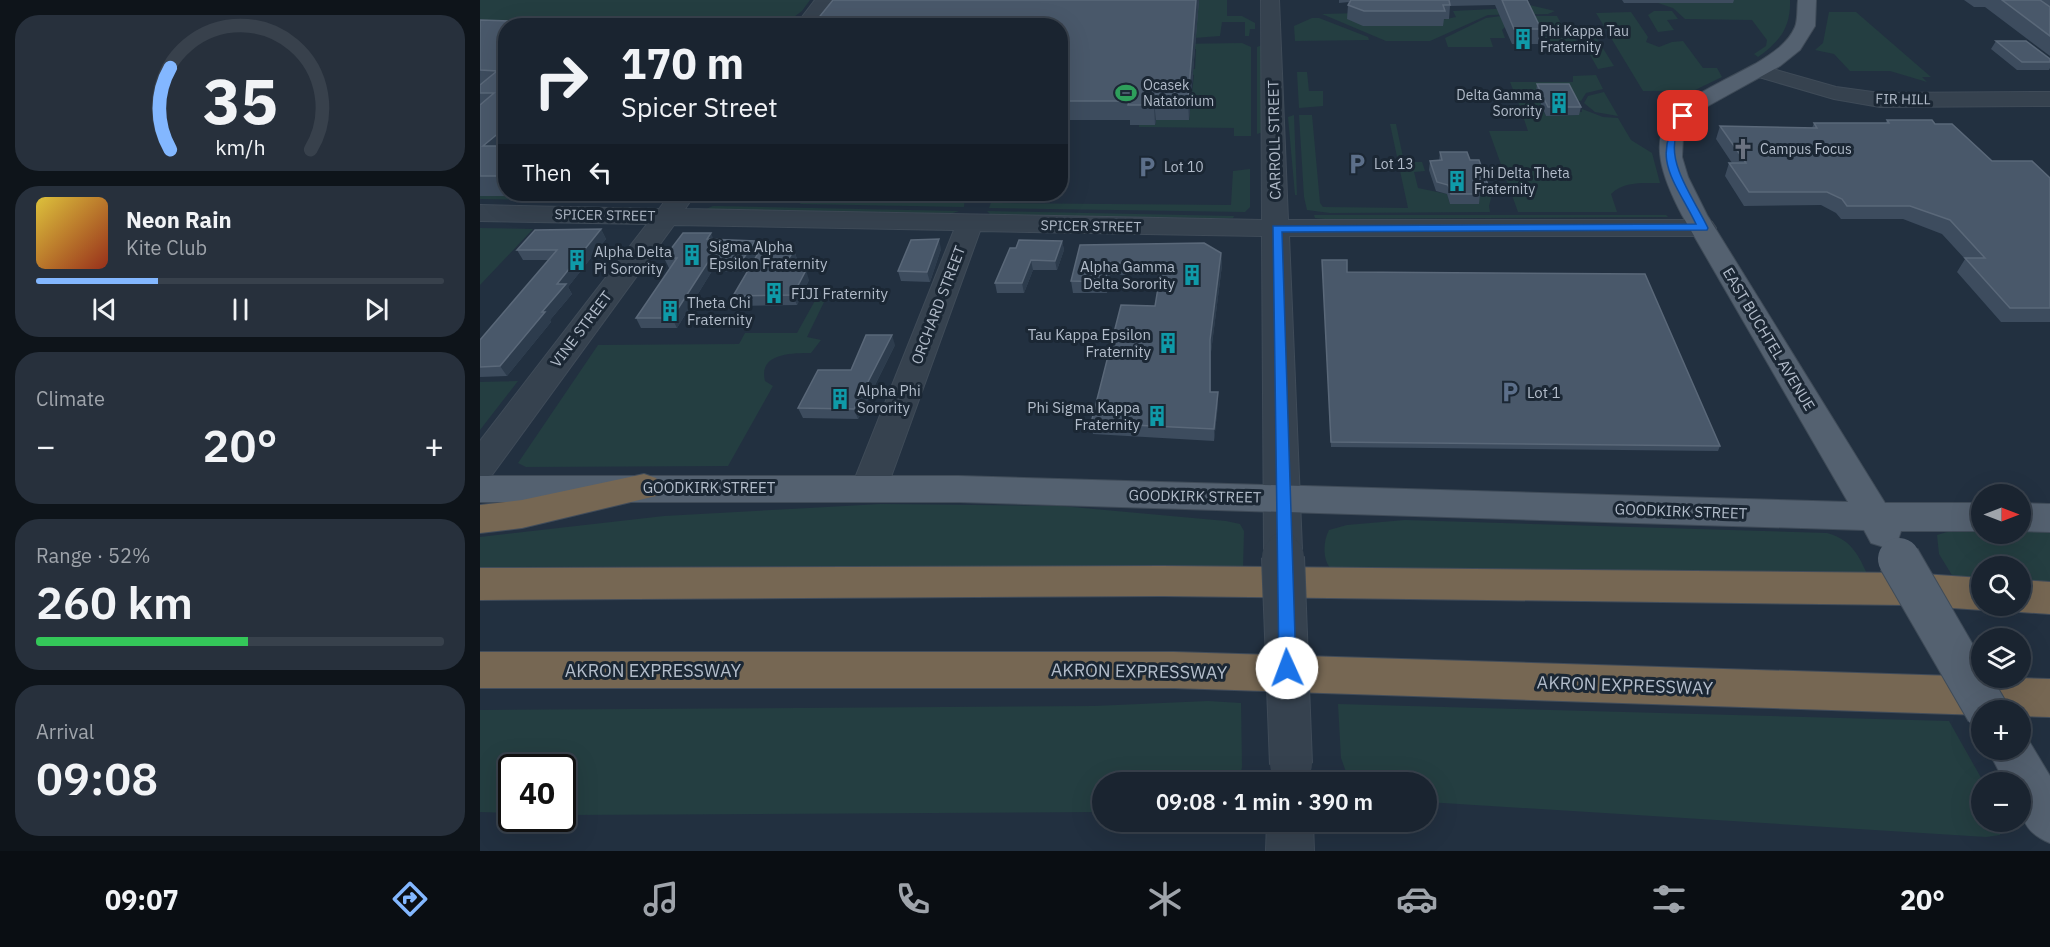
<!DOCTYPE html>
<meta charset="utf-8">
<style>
body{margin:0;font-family:"IBM Plex Sans",sans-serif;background:#27303c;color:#f1f3f6;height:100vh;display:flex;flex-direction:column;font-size:22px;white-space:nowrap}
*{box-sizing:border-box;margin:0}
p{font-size:20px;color:#9fa4ab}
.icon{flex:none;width:33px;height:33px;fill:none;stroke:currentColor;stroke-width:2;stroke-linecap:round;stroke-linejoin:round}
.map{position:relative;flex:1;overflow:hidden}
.sheet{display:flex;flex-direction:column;gap:15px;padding:15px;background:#0e141a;width:480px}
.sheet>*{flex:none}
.hud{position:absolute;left:18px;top:18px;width:570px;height:183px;border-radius:24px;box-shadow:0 6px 24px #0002,0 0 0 2px #38414c;background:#1a2430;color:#f1f3f6;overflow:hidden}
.needle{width:39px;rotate:90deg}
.tools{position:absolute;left:1491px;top:484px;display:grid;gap:12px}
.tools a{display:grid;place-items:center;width:60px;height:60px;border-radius:50%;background:#1a2430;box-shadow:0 6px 24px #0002,0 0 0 2px #38414c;font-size:30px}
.speed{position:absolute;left:18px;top:754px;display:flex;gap:12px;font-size:30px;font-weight:700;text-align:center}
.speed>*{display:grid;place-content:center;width:78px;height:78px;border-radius:50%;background:#1a2430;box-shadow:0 6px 24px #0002,0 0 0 2px #38414c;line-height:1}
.speed .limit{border:3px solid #111;border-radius:9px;background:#fff;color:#111}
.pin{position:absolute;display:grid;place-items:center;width:51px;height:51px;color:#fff;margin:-26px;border-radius:12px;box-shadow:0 3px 9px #0006}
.me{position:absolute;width:66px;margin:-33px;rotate:358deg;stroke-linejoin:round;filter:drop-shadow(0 0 4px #0008)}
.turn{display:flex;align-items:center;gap:21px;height:126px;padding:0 24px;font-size:27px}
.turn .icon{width:78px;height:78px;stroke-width:2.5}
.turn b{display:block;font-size:42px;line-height:51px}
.then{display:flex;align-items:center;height:57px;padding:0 24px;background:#0003;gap:12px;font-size:22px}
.big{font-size:45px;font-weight:600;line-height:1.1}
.sheet .card{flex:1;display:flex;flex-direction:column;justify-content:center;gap:9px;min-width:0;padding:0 21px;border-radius:24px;background:#27303c}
.sheet .dial{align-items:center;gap:0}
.dial svg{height:156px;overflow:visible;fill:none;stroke:#38414c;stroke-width:7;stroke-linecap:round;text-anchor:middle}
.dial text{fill:#f1f3f6;stroke:none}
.song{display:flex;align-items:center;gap:18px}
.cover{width:72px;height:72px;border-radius:9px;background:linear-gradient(135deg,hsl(50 70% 55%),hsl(10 70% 35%))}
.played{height:6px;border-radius:3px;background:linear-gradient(90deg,#83b7ff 30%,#38414c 30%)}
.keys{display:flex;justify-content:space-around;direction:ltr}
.heat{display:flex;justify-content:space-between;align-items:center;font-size:33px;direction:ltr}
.charge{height:9px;border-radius:4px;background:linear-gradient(90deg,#34c759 52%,#38414c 0)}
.trip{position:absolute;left:612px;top:772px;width:345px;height:60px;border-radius:30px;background:#1a2430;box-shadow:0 6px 24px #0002,0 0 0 2px #38414c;font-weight:600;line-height:60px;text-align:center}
.menu{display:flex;height:96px;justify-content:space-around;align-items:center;background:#0a0e13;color:#9fa4ab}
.menu .icon{width:42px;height:42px}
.menu .selected{color:#83b7ff}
.menu b{font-size:27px;color:#f1f3f6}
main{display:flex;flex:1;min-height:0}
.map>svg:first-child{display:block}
</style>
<main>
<section class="sheet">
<div class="card dial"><svg viewBox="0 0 100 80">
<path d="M14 69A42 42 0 1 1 86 69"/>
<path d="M14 69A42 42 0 0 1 14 27" stroke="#83b7ff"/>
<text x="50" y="56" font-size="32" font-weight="700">35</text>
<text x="50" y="72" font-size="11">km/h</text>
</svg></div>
<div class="card">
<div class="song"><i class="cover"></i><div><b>Neon Rain</b><p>Kite Club</p></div></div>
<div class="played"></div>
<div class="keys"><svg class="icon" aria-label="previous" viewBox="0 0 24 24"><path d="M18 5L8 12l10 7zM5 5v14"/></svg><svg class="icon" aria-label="pause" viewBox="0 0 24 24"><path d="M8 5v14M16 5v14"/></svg><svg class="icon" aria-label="next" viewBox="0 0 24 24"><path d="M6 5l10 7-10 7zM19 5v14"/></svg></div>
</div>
<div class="card"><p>Climate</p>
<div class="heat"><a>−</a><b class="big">20°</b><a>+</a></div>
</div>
<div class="card"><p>Range · 52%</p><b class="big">260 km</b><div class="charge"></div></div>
<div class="card"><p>Arrival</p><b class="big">09:08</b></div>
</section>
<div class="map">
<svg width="1570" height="851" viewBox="0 0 1570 851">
<rect width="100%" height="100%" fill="#223040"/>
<!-- green -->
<path fill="#243e41" d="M0 0H330L322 11 303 25 26 26 0 98Z
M715 0H747V16H762L775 23V29H770L769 36H765V22H742L740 36 714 38Z
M1250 0H1310C1311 28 1299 42 1278 57L1274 54 1286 46 1287 40 1272 20 1205 19 1193 8 1178 3H1252Z
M1032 1 1075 11 1068 14 1008 15 950 41H906L842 14 882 13 885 26H962L961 20 976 17 973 11 1034 8Z
M1174 11H1192L1198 19 1187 20 1194 30 1178 32 1168 15Z
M1151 12 1168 37 1166 42 1179 47 1192 42 1203 41 1223 68H1237L1242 77 1213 91H1163L1116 13Z
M1349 12H1376L1451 77H1442L1447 82 1410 71H1370L1354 54 1335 50 1343 43Z
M1021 16H1077L1087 35H1054L1025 27 1022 30 1025 38H1010L1013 47H968L965 38 1006 18Z
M832 18H839L888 37 889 40 815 41 814 26Z
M1094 36 1101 51H1078L1075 46H1066L1062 37Z
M1100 37H1116L1134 66 1118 69Z
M762 43 771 47V136H754V128L659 127V125H675L676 120H709L714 75 682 74 683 70 715 69 716 49H696L697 44Z
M782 45 783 132 777 134V47Z
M817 72H827L829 91H843V106L819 108Z
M1116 75 1123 89 1106 93 1101 101 1056 92 1062 107H1040L1030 82H1093V76Z
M1124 92 1138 116 1115 112 1104 103 1108 96Z
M1102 109 1123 117 1138 118 1151 140 1172 153 1180 183C1164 183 1143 181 1131 194L1137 212H1038L1009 131H1048L1041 110H1063L1066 116 1098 115 1097 112H1102Z
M814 115 817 195H815L808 117Z
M819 115H832L840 203 843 207 928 208 910 124H916L924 162H942L945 171 934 172 938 188 967 194 970 204H998L996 195 1004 187H1014L1009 206 1010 212 850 213 827 210 824 197Z
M770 169V207L765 212 509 208 514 194H522L519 203 751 205 753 171Z
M134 194H150L134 201 0 199V195L127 196Z
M474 194H485L484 207 320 204 322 200 471 199Z
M233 206 479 211 470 214 226 209Z
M507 211 754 216 753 218H723L511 215Z
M834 215H1186L1188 217 845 219 835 218Z
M0 228 53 229 0 285Z
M337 297 345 300 327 337 341 340 331 353C312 353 278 353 285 381L293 386 248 466 46 467 38 463 118 345 259 344 265 333H317Z
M38 381 0 430V382Z
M401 504 581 506 746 521 760 524 764 531 763 569 551 566 0 567V537L184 516Z
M925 520 1347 533C1374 540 1380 559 1391 582L852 570C842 561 843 541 849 530L867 525Z
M1491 525H1501L1502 534H1540L1541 526H1570V589L1541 588 1540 567H1502L1501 586 1478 585 1459 554 1457 535Z
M728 701 761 703 762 767 759 783H622V812L83 815 82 768H32L31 813 0 812V710L614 706Z
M858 704 1469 721 1504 783 1502 822H1522L1520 835 1506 837 947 802 946 783H870L861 758Z"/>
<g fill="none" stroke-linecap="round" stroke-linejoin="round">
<defs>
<path id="minor" d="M335 0H354L334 26H315Z
M781 0H799L808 220H1223L1232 222 1236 228 1232 234 1223 236H809L822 549 816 559 803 564 790 559 784 549 782 236 500 231 407 488 401 497 389 501 377 497 371 488 474 230 194 225 12 475 0 478V441L167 224 0 221V205L179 209 190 194H215L205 209 782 220Z
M1279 65 1356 87 1400 93 1570 92V106L1400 107 1354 99 1272 75 1269 71 1272 67Z
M787 822H833L834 851H786Z"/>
<path id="major" d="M1318 0H1336L1335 26 1320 50 1300 66 1228 106 1211 120 1203 137 1202 157 1208 177 1227 215 1405 503H1502V531H1421L1417 543 1404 547 1391 543 1384 530 479 502H0V476H479L1368 502 1202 215C1150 116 1195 107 1275 64 1290 55 1308 44 1315 27 1318 20 1317 8 1318 0Z
M1540 503 1570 504V532L1540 531Z
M1540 734 1546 736 1570 776V843C1540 831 1540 812 1540 783H1525L1508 750H1540Z"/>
<path id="highway" d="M164 474 176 478 182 487 176 496 42 528 0 533V505L42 500Z
M682 566 1428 573 1502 578V606H1513L1502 610 1428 605 682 596 0 600V568Z
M1540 580 1570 582V614L1540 612 1526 607 1540 606Z
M0 652H694L1570 679V717L1540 716V711H1502V715L694 688H0Z"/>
</defs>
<!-- minor casing -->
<use href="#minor" stroke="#3f4b58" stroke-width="2"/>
<!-- major casing -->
<use href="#major" stroke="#3f4b58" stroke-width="2"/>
<!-- highway casing -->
<use href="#highway" stroke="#414c5a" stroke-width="2"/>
<!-- minor -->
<use href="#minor" fill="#36424f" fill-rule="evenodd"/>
<!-- major -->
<use href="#major" fill="#546170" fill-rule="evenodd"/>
<!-- highway -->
<use href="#highway" fill="#766753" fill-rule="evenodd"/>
<defs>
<path id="minor-bridge-far1" d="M803 549V559"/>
<path id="minor-bridge" d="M803 557 811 764"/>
<path id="major-bridge" d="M1419 559 1507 711"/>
</defs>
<!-- minor-bridge-far1 casing -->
<use href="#minor-bridge-far1" stroke="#3f4b58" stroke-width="35" stroke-linecap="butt"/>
<!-- minor-bridge casing -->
<use href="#minor-bridge" stroke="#3f4b58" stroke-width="44" stroke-linecap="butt"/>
<!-- major-bridge casing -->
<use href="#major-bridge" stroke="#3f4b58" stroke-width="44" stroke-linecap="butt"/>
<!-- minor-bridge-far1 -->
<use href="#minor-bridge-far1" stroke="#36424f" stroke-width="33"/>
<!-- minor-bridge -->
<use href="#minor-bridge" stroke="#36424f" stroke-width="42"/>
<!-- major-bridge -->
<use href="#major-bridge" stroke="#546170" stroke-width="42"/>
</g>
<!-- wall -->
<path fill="#3d4c5e" d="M719 0 709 120H676L675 125H650V120H583L581 112H580V26H332Z
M859 0H1047L1061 29 1058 44H1032L1015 5 970 6 969 19H964L963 26H883L867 19 868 5 869 2 859 3Z
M1142 0H1254L1253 3H1144Z
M1484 0H1570V56L1505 7H1494Z
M0 20 26 26V194H134L127 196H0Z
M1516 41 1570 59V68L1569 70H1537L1511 49Z
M1057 84 1101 107 1099 115 1066 116 1056 92Z
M1407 120 1455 124 1512 161 1570 178V322H1521L1477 272 1485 259 1462 234 1423 219H1361L1356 213 1341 205 1264 206 1245 176 1249 163H1252L1236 139 1240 126 1332 128 1334 123H1406Z
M960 152 990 160 1008 185 1006 194H1000L999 204H970L967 194 956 191 949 170 950 161H959Z
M121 229 126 239 88 287 92 294 70 320 71 322 27 376 0 377V340L69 260H43L37 250Z
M234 240 275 241 279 251 265 272 232 271 197 328H161L156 318 190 268H189L184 258Z
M582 241 584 250 577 270H553L544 293H517L515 283 536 248Z
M600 245 741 253 742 265 731 352V392H738V404L734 441 613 434 611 423 675 306 680 275H630L627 293H593L591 281Z
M461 249 450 282 421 281 418 271Z
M314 250 317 259 314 266 315 271 329 280 317 305 257 306 253 296Z
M842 260 1240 446 1238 451 851 447Z
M415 345 378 419 323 418 318 408 371 370Z"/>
<!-- shaded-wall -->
<path fill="#2d3c4d" d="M716 0H719L709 120 708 101Z
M230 19 232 26H227Z
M674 101 676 120 675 125 674 105Z
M26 127V157L3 146Z
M121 229 126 239 88 287 92 294 70 320 71 322 27 376 20 366 62 312 77 284Z
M231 233 235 243 227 239Z
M459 239 461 249 450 282 447 272Z
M275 241 279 251 265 272 261 262Z
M582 241 584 250 577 270 575 261Z
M314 250 317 259 314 266 316 273 312 280 306 263Z
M741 253 742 265 731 352V404L730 340Z
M551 260 553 270 544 293 542 283Z
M228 262 232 271 197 328 192 318Z
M629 263 630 275 627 293 625 282Z
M326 270 329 280 317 305 313 295Z
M412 335 415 345 378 419 374 409Z
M738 392V404L734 441V429Z"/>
<!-- building -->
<path fill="#49586a" stroke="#5a6879" stroke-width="1.5" d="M353 0H716L708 101H674V105H648L649 101H580L582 93H580V26H332Z
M871 0H969L970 5H963L965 11H884L868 5Z
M1022 0H1047L1061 29H1034Z
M1522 0H1560L1570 7V36Z
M230 19 227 26H26V127L3 146H26V176H0V105L14 93H0V85L17 71 0 70V20L101 23Z
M1516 41H1546L1570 59V62H1542Z
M1057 84H1089L1101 107H1068Z
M1407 120H1452L1455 124H1472L1512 161H1552L1570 178V308H1530L1485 258H1505L1470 220 1430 206H1367L1362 199 1347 192H1269L1249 163H1266L1240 126 1337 128 1334 123H1409Z
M960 152H987L990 160H999L1008 185H997L1000 194H971L968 185 957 182 950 161 962 160Z
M121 229 77 284H86L62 312H65L20 366 0 367V340L77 250H37L55 230Z
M203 233H231L227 239 275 241 261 262H228L192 318H156L197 258H184Z
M459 239 447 272 418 271 431 240Z
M539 240 582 241 575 261 551 260 542 283H515L530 248H536Z
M724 243 741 253 730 340V392H738L734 429 611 423 641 305 675 306 682 264 629 263 625 282 591 281 600 245Z
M280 250H314L306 263H312L308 271 326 270 313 295 253 296Z
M842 260H867V272L1165 274 1240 446 851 442Z
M386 335H412L374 409 318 408 338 370H371Z"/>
<!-- route -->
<path fill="#1a73e8" stroke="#114b97" stroke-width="1.5" d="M1203 113 1208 116C1204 122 1198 129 1196 136 1187 165 1216 202 1228 228L1227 230 802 232 816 668 813 674 807 676 801 674 799 668 793 226 1216 224C1195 181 1170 159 1200 114Z"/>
<!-- icons -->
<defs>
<symbol id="building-bare" viewBox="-9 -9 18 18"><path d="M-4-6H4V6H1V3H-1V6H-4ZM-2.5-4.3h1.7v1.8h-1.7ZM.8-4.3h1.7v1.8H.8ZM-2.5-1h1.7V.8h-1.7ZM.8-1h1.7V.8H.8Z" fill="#0f9aa8" stroke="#1b2734" stroke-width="2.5" paint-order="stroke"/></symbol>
<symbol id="stadium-bare" viewBox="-9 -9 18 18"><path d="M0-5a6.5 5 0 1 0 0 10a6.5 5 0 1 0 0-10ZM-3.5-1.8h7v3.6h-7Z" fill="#2e9e5b" stroke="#1b2734" stroke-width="2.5" paint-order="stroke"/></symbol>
<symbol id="church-bare" viewBox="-9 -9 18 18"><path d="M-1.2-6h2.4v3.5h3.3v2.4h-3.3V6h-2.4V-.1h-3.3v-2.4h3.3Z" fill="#6b7280" stroke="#1b2734" stroke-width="2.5" paint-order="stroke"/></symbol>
<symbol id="parking-bare" viewBox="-9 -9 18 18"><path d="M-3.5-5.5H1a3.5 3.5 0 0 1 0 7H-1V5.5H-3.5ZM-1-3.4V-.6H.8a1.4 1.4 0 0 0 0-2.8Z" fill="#5c6f8a" stroke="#1b2734" stroke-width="2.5" paint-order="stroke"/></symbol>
</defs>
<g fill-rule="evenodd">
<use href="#building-bare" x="1028" y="24" width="30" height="30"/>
<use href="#stadium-bare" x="631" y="78" width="30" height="30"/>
<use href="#building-bare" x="1064" y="88" width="30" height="30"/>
<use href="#church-bare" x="1248" y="134" width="30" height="30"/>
<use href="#parking-bare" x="862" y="149" width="30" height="30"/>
<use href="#parking-bare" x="652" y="152" width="30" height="30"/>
<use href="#building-bare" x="962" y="166" width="30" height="30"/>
<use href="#building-bare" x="197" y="240" width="30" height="30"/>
<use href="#building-bare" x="82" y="245" width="30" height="30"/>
<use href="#building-bare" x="697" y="260" width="30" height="30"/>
<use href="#building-bare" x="279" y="278" width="30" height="30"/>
<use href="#building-bare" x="175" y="296" width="30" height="30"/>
<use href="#building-bare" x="673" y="328" width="30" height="30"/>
<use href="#parking-bare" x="1015" y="377" width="30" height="30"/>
<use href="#building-bare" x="345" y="384" width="30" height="30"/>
<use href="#building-bare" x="662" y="401" width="30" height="30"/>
</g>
<g text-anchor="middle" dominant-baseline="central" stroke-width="6" stroke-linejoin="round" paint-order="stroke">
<!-- far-poi labels -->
<g font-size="14" fill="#b2bcca" stroke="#1b2734" text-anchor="start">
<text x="1060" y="31">Phi Kappa Tau<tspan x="1060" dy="16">Fraternity</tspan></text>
<text x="663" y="85">Ocasek<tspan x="663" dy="16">Natatorium</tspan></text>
<text x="1062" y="95" text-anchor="end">Delta Gamma<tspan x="1062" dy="16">Sorority</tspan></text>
<text x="1280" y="149">Campus Focus</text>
<text x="894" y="164">Lot 13</text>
<text x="684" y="167">Lot 10</text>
<text x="994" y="173">Phi Delta Theta<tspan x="994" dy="16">Fraternity</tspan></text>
</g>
<!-- far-street labels -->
<g font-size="14" fill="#b2bcca" stroke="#1b2734">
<text transform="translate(1423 99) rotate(1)">FIR HILL</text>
<text transform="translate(125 215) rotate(1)">SPICER STREET</text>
<text transform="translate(611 226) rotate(1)">SPICER STREET</text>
</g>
<!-- street labels -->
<g font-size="15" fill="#b2bcca" stroke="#1b2734">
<text transform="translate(794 140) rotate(-91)">CARROLL STREET</text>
<text transform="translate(458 305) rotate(-69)">ORCHARD STREET</text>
<text transform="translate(101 329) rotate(-53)">VINE STREET</text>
<text transform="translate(1289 339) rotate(59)">EAST BUCHTEL AVENUE</text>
<text x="229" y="487">GOODKIRK STREET</text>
<text transform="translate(715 496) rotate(1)">GOODKIRK STREET</text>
<text transform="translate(1201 511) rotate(2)">GOODKIRK STREET</text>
</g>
<!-- poi labels -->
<g font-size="15" fill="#b2bcca" stroke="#1b2734" text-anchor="start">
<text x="229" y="246">Sigma Alpha<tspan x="229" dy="17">Epsilon Fraternity</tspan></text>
<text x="114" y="251">Alpha Delta<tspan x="114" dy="17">Pi Sorority</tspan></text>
<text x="695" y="266" text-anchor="end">Alpha Gamma<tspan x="695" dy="17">Delta Sorority</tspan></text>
<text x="311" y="293">FIJI Fraternity</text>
<text x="207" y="302">Theta Chi<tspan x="207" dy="17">Fraternity</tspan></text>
<text x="671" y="334" text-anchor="end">Tau Kappa Epsilon<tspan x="671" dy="17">Fraternity</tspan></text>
<text x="377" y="390">Alpha Phi<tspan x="377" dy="17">Sorority</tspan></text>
<text x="1047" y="392">Lot 1</text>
<text x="660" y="407" text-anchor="end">Phi Sigma Kappa<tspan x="660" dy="17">Fraternity</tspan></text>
</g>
<!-- near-street labels -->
<g font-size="18" fill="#b2bcca" stroke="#1b2734">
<text x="173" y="670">AKRON EXPRESSWAY</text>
<text transform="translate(659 671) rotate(1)">AKRON EXPRESSWAY</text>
<text transform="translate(1145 685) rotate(2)">AKRON EXPRESSWAY</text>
</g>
</g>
</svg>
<div class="tools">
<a><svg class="needle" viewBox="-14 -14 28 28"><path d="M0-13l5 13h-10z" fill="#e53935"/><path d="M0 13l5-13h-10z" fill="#9fa4ab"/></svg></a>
<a><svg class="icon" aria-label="search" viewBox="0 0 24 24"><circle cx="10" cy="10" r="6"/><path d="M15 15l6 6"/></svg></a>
<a><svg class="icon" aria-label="layers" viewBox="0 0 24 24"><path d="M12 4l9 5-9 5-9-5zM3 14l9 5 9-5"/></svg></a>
<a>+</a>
<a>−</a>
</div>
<div class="speed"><div class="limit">40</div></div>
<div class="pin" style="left:1203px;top:116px;background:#d93025"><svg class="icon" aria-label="arrive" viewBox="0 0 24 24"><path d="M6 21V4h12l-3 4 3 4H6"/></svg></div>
<svg class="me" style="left:807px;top:668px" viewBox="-20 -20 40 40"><circle r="19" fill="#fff"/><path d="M0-13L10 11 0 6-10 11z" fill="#1a73e8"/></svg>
<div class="trip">09:08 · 1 min · 390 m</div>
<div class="hud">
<div class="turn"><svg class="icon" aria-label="right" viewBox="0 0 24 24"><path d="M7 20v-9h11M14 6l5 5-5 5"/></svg><div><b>170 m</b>Spicer Street</div></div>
<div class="then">Then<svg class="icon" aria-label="left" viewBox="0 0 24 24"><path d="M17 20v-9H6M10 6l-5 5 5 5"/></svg></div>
</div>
</div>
</main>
<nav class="menu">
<b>09:07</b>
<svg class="icon selected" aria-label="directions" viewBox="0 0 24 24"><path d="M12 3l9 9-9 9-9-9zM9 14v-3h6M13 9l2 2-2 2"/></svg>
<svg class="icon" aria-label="music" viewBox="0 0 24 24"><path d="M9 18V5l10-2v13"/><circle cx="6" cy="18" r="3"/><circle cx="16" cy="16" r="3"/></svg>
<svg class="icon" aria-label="phone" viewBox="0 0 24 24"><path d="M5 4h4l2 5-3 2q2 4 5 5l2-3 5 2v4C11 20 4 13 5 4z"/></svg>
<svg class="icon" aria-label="climate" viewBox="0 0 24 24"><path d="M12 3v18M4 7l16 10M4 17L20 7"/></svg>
<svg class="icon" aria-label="car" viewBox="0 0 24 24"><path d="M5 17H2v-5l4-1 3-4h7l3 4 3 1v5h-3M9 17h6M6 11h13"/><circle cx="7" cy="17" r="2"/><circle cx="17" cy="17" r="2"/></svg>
<svg class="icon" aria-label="filters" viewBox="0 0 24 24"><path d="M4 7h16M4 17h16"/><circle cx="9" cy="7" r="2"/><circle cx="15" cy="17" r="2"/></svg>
<b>20°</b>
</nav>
